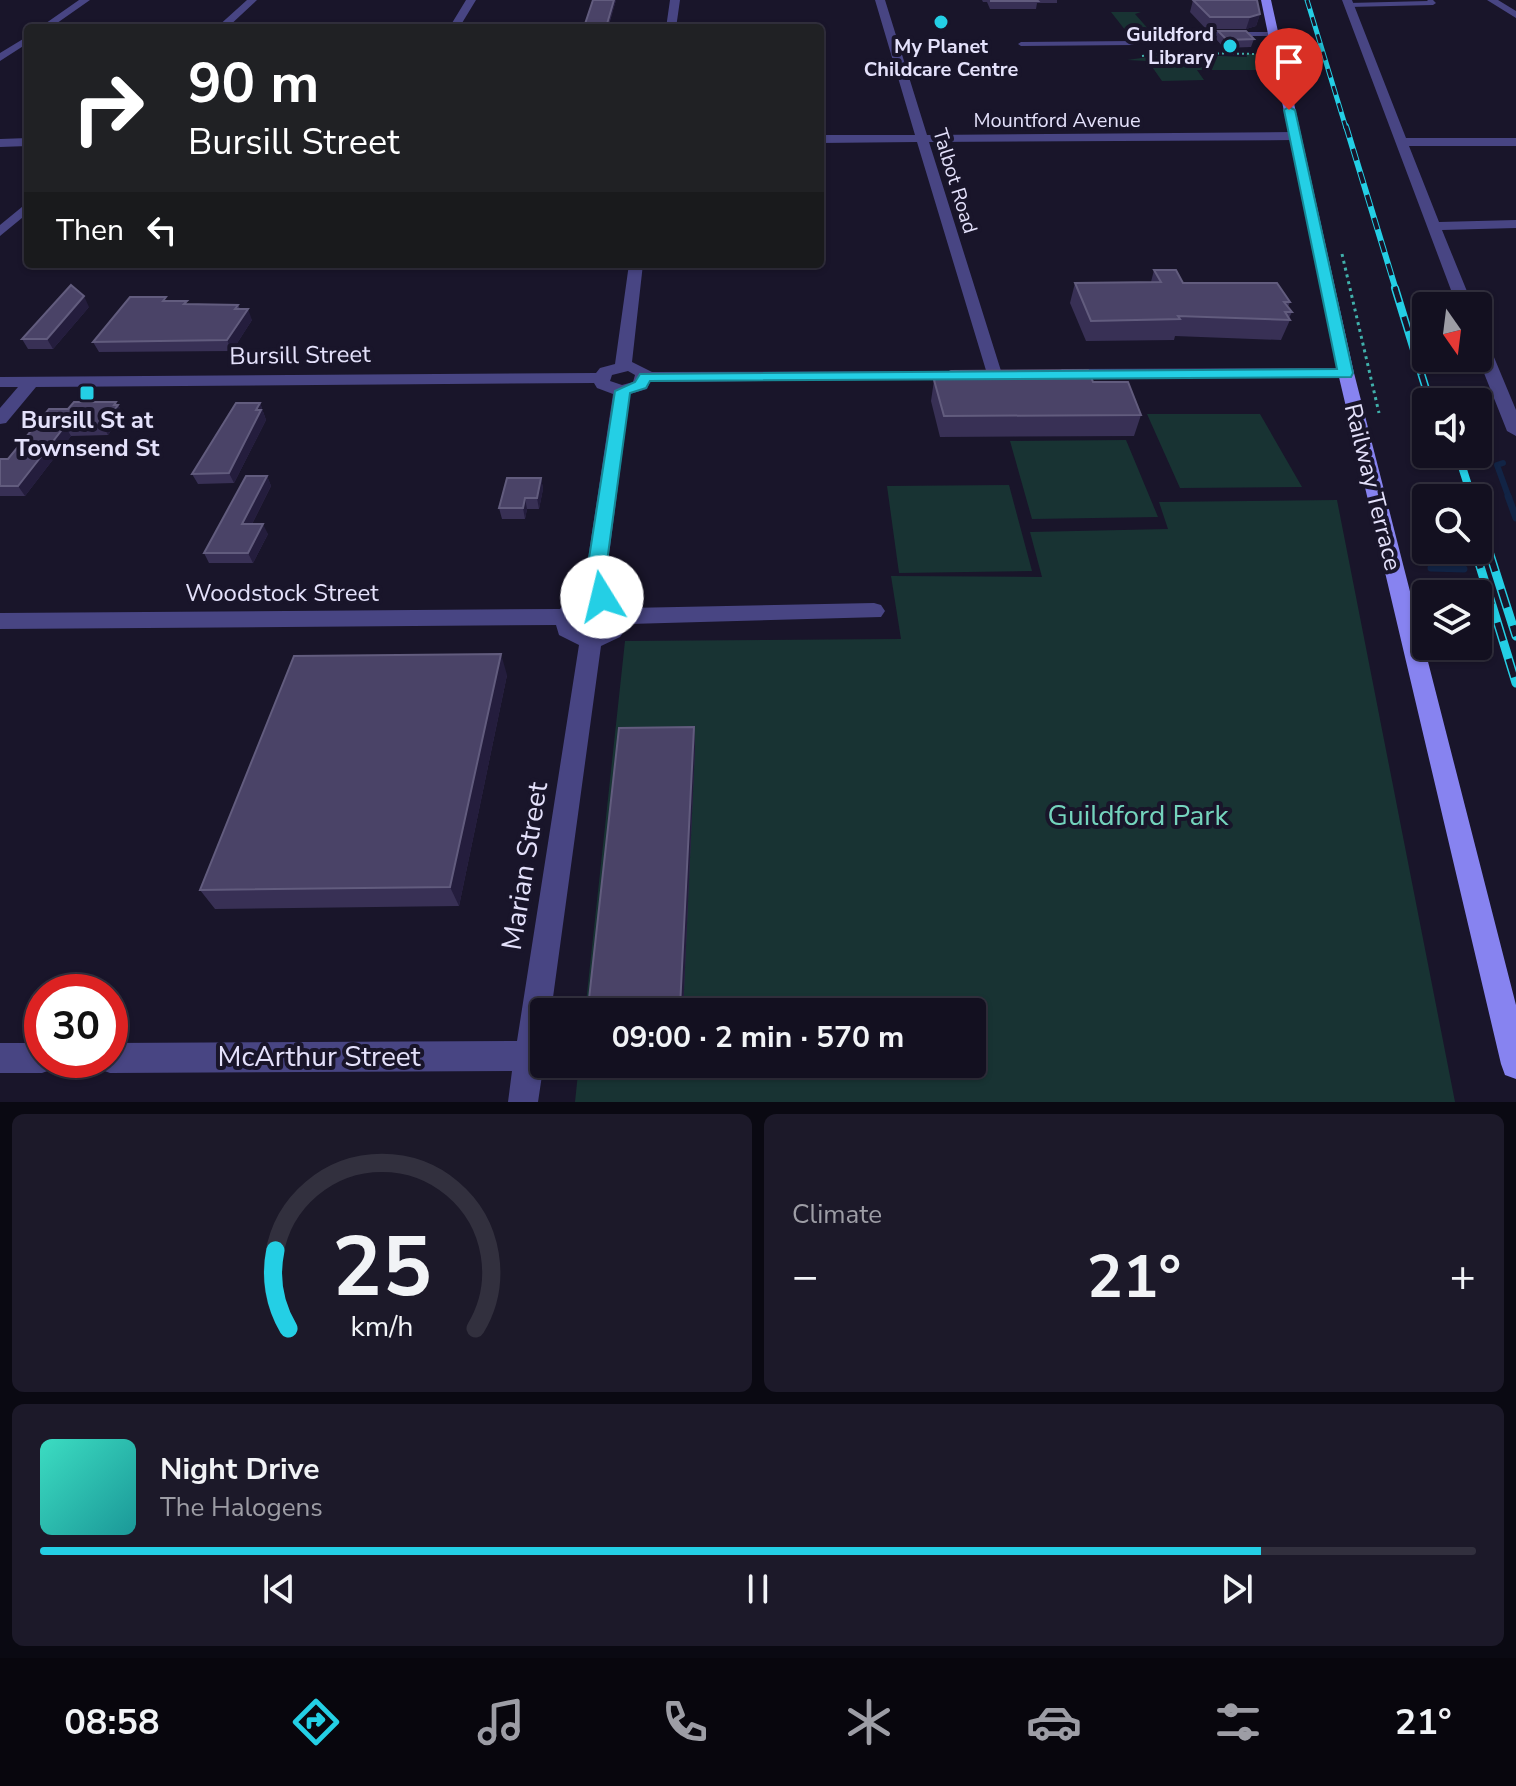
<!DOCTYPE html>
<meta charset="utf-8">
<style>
body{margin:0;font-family:"Nunito Sans",sans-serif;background:#1c1929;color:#f1f3f6;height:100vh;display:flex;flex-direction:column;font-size:30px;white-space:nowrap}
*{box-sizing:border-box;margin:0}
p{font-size:26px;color:#9d9da5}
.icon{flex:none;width:44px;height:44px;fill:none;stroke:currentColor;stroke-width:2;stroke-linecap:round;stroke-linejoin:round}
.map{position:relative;height:1102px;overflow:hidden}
.details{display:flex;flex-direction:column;gap:12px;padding:12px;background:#0a0912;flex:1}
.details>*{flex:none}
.banner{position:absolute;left:24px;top:24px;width:800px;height:244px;border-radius:8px;box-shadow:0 2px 6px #0004,0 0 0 2px #32303e;background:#202124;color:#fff;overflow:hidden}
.needle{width:52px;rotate:166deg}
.buttons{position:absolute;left:1412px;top:292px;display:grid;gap:16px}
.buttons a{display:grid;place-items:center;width:80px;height:80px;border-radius:8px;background:#131020;box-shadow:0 2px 6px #0004,0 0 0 2px #32303e;font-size:40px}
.speed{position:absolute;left:24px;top:974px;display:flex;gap:16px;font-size:40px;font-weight:700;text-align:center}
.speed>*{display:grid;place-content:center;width:104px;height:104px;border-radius:50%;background:#131020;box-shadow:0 2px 6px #0004,0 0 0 2px #32303e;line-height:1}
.speed .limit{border:12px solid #d22;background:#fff;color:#111}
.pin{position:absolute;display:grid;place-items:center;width:68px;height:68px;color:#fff;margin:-82px -34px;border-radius:50% 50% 50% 0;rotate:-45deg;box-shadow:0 0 8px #0007}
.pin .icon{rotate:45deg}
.me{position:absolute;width:88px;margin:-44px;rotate:351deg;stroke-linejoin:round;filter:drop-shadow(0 0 6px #0008)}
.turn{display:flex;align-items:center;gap:28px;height:168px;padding:0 32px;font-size:36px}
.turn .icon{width:104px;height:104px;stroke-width:2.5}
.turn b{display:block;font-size:56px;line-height:68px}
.then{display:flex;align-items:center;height:76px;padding:0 32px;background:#0003;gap:16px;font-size:30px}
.big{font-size:60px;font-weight:700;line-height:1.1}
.details .card{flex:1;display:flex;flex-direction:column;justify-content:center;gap:12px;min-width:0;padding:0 28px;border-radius:12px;background:#1c1929}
.details .dial{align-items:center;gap:0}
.dial svg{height:208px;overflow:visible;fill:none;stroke:#32303e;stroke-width:7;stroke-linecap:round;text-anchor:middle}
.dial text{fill:#f1f3f6;stroke:none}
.song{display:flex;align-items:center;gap:24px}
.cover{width:96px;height:96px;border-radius:12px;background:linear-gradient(135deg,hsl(170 70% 55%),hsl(180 70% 35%))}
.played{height:8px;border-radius:4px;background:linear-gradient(90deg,#24cfe5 85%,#32303e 85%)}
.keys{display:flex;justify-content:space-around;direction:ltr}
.heat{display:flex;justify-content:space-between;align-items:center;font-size:44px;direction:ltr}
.details .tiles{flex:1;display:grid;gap:12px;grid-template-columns:1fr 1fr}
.card:last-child{grid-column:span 2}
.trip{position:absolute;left:530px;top:998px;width:456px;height:80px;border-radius:8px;background:#131020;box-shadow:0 2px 6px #0004,0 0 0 2px #32303e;font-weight:700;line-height:80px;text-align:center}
.tabs{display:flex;height:128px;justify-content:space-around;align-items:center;background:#08060d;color:#9d9da5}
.tabs .icon{width:56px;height:56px}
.tabs .on{color:#24cfe5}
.tabs b{font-size:36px;color:#f1f3f6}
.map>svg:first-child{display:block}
</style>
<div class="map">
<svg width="1516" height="1102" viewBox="0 0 1516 1102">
<rect width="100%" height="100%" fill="#19152a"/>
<!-- green -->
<path fill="#183333" d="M1111 12H1141L1135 14 1150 31H1158L1146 38 1133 40Z
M1170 54 1247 57 1246 54H1259L1260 70H1197L1204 80 1162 81 1148 61 1127 60Z
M1147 414H1260L1302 487 1180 488Z
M1126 440 1158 517 1032 519 1010 441Z
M1009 485 1032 571 899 573 887 486Z
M1337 500 1455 1102H575L579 1064H972V1012H585L625 641 901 639 891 576 1042 577 1030 532 1168 529 1159 502Z"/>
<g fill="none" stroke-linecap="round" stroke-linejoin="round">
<!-- stream-far1 -->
<path stroke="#122445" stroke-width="6" d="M1503 463 1497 465 1509 498"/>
<!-- stream -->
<path stroke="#122445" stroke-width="7" d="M1508 496 1516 518
M1431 568 1464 569"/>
<!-- path-far1 -->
<path stroke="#40b0ab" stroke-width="2" stroke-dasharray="2 3" stroke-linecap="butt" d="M1167 53 1261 54
M1142 56 1167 53 1163 49"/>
<!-- path -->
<path stroke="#40b0ab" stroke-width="3" stroke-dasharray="3 4" stroke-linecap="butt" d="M1342 254 1379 413"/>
<!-- lane -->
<path fill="#484583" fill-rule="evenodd" d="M1427 0H1433L1436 3 1433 5 1349 7 1346 5 1349 3 1428 1Z
M1166 32H1273L1276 34 1273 36H1166L1133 45 1021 46 1018 44 1021 42 1133 41Z"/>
<!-- street -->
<path fill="#484583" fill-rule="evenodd" d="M79 0H90L50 28H39Z
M247 0H257L227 28H216Z
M466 0H476L459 28H449Z
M670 0H680L676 28H666Z
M875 0H885L927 135 1295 132 1301 136 1295 140 929 142 1002 374 1000 377H988L917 142 820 143V135H915Z
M1342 0H1352L1406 138H1516V146H1409L1439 222 1516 220V228L1442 230 1473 306H1457Z
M1487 0H1498L1516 11V18Z
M28 36V43L0 61V53Z
M28 138V146L0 147V139Z
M28 202V213L0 236V225Z
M629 264H643L632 362 652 372 976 371 978 374 976 377 970 379 650 382 647 389 630 394 604 593 623 598 628 608 874 603 881 605 885 611 881 617 629 624 620 637 601 646 551 1012H544V1062L538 1102H508L512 1071 110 1073 99 1069 96 1060H110V1043L517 1041 579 645 559 635 556 625 0 629V613L560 609 571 596 583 592 613 394 597 388 594 383 36 387 6 423 0 424V408L18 387H0V377L596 373 600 368 615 364ZM628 371 635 375 633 382 622 385 610 381 612 375ZM593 605 608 609 610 620 598 630 582 628 576 619 585 608Z
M1478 333 1486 338 1516 410V436L1507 431 1478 358Z
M1346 368 1354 373 1352 376 1062 379 1054 374 1062 369Z
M0 1043H42V1060H56L53 1069 42 1073H0Z"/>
<!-- secondary -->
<path fill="#8783f0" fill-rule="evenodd" d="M1261 0H1271L1354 373 1516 1005V1079L1505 1075 1501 1064 1338 373Z"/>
<defs>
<path id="rail-far3" d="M1307 0 1346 128"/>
<path id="rail-far2" d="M1346 126 1396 290"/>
<path id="rail-far1" d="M1395 288 1430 402
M1458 454 1472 498"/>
<path id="rail" d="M1478 517 1516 636
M1475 550 1516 683"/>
</defs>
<!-- rail-far3 casing -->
<use href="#rail-far3" stroke="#24cfe5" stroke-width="5"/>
<!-- rail-far2 casing -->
<use href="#rail-far2" stroke="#24cfe5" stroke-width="6"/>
<!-- rail-far1 casing -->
<use href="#rail-far1" stroke="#24cfe5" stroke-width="8"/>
<!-- rail casing -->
<use href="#rail" stroke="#24cfe5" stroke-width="9"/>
<!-- rail-far3 -->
<use href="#rail-far3" stroke="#19152a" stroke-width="3" stroke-dasharray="9" stroke-linecap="butt"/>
<!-- rail-far2 -->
<use href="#rail-far2" stroke="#19152a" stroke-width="4" stroke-dasharray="12" stroke-linecap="butt"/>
<!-- rail-far1 -->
<use href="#rail-far1" stroke="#19152a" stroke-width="5" stroke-dasharray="15" stroke-linecap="butt"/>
<!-- rail -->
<use href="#rail" stroke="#19152a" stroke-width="6" stroke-dasharray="19" stroke-linecap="butt"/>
</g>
<!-- wall -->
<path fill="#383055" d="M616 0 608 28H586L585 24Z
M982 0H1057V3H1037L1036 9H990L987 2H983Z
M1193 0 1260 14 1256 26 1246 29H1206L1190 12Z
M1218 31 1254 39 1251 47 1224 48 1216 39Z
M1154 270 1183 283 1290 302 1288 307 1292 312 1289 318 1290 320 1281 340 1175 336 1174 340 1086 341 1070 303 1075 283 1151 282Z
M168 301 189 305H238L240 309 252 320 232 351 99 352 93 342Z
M89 307 53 349H28L22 339Z
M934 380 1093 382 1141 415 1134 436 940 437 931 401Z
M260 403 266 420 234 483 198 484 192 474Z
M118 405 123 414 108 435 71 436 25 496H0V459H8L68 409Z
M267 476 271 486 252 524 268 534 253 563H209L204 553Z
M541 478 543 489 539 509H527L525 519H502L499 508Z
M507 675 459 906 215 909 200 890Z
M694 727 695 748 683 1012H589L588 1008Z"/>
<!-- shaded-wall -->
<path fill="#241d3d" d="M614 0H616L607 28V24Z
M1260 14 1256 26 1246 29 1250 17Z
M84 296 89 307 53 349 47 339Z
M248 309 252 320 232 351 227 340Z
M116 402 123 414 108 435 103 426Z
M260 403 266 420 234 483 229 473Z
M65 426 71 436 25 496 18 486Z
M267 476 271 486 247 534 242 524Z
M541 478 543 489 539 509 537 498Z
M525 498 527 509 525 519 523 508Z
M263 524 268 534 253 563 248 553Z
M501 654 507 675 459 906 450 887Z
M694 727 695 748 683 1012H680Z"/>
<!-- building -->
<path fill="#4a4367" stroke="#625c7e" stroke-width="2" d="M593 0H614L607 24H585Z
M991 0H1037L1038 1H991Z
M1193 0H1257L1260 14 1250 17H1210Z
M1218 31H1246L1254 39 1227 40Z
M1154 270H1176L1183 283H1277L1290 302H1284L1292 312H1285L1290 320 1178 316 1180 319 1091 321 1075 283 1161 282Z
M71 285 84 296 47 339H22Z
M130 297H166L163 301H187L184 304 238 305 235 309H248L227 340 93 342Z
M1088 370 1093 382H1128L1141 415 944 416 934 380 951 371Z
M74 402H116L114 405H118L103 426H65L18 486H0V459H8L49 409H68Z
M236 403H260L256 410H261L229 473 192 474Z
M246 476H267L242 524H263L248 553H204Z
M507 478H541L537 498H525L523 508H499Z
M501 654 450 887 200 890 294 656Z
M694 727 680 1007 588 1008 619 728Z"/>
<!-- route -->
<path fill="#24cfe5" stroke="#178795" stroke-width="2" d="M1289 107 1295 110 1353 373 1351 377 650 381 646 388 630 393 603 591 612 597 602 604 586 602 583 597 615 391 635 382 640 374 1337 369 1284 110Z"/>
<!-- markers -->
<g fill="#24cfe5" stroke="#19152a" stroke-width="3">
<circle cx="941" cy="22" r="8"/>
<circle cx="1230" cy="46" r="8"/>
<rect x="79" y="385" width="16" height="16" rx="4"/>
</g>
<g text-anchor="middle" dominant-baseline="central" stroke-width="8" stroke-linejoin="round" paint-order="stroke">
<!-- far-poi labels -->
<g font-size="20" font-weight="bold" fill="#e4e1fb" stroke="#19152a" text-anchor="end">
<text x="1214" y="34">Guildford<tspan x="1214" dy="23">Library</tspan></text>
<text x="941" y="46" text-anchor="middle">My Planet<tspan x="941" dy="23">Childcare Centre</tspan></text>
</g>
<!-- far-street labels -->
<g font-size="20" fill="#e4e1fb" stroke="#19152a">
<text x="1057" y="120">Mountford Avenue</text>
<text transform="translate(955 181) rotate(73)">Talbot Road</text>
</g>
<!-- street labels -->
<g font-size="24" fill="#e4e1fb" stroke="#19152a">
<text transform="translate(300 355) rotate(-1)">Bursill Street</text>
<text transform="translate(1373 487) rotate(76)">Railway Terrace</text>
<text x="282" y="593">Woodstock Street</text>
</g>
<!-- poi labels -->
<g font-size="24" font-weight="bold" fill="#e4e1fb" stroke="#19152a">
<text x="87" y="420">Bursill St at<tspan x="87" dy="28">Townsend St</tspan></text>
</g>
<!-- near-park labels -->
<g font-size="28" fill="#74d4bd" stroke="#19152a">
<text x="1138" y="816">Guildford Park</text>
</g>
<!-- near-street labels -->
<g font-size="28" fill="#e4e1fb" stroke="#19152a">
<text transform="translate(525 866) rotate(-81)">Marian Street</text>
<text x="319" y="1057">McArthur Street</text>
</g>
</g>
</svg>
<div class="buttons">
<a><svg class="needle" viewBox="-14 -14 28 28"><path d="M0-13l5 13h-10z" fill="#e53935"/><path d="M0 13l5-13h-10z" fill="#9d9da5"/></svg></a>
<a><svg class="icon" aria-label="sound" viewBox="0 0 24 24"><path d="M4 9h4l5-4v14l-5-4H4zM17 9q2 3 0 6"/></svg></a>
<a><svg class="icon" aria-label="search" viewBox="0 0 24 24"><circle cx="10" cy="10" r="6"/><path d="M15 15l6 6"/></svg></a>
<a><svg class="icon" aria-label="layers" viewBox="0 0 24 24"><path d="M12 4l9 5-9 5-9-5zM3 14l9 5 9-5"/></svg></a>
</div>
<div class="speed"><div class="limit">30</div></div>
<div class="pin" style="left:1289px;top:110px;background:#d93025"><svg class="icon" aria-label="arrive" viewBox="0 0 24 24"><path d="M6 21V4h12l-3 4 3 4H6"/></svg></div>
<svg class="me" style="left:602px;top:597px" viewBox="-20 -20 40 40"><circle r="19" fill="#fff"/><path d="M0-13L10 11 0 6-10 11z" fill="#24cfe5"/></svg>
<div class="trip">09:00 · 2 min · 570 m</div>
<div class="banner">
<div class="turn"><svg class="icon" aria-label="right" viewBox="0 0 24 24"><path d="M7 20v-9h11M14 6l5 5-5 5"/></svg><div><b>90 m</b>Bursill Street</div></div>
<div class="then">Then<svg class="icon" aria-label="left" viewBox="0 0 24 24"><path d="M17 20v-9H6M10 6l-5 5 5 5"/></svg></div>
</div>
</div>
<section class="details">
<div class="tiles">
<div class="card dial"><svg viewBox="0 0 100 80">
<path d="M14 69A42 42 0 1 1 86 69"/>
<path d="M14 69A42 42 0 0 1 9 39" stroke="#24cfe5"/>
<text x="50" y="56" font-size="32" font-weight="700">25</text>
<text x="50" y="72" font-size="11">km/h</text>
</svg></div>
<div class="card"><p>Climate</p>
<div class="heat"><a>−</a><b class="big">21°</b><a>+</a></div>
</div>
<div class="card">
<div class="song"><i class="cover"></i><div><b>Night Drive</b><p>The Halogens</p></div></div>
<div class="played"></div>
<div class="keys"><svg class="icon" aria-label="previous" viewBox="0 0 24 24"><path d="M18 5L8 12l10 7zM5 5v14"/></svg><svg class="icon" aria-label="pause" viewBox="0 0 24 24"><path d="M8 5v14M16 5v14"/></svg><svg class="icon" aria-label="next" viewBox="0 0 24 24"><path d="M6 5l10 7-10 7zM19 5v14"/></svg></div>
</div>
</div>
</section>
<nav class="tabs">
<b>08:58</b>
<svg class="icon on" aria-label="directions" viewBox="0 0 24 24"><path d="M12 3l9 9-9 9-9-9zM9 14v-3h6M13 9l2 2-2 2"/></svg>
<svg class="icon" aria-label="music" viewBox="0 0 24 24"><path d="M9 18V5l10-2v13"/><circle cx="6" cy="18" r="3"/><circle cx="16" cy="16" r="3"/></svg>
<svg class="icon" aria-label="phone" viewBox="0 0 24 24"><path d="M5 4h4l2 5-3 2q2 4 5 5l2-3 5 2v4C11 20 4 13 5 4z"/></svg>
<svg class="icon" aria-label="climate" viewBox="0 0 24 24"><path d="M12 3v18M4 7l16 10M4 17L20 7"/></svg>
<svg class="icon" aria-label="car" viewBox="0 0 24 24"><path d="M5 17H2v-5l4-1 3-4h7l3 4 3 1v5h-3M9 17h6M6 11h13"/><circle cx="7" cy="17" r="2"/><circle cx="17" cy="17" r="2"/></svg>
<svg class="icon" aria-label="filters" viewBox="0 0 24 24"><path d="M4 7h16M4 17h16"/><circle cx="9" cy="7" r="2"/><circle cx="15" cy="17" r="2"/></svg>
<b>21°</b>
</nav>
